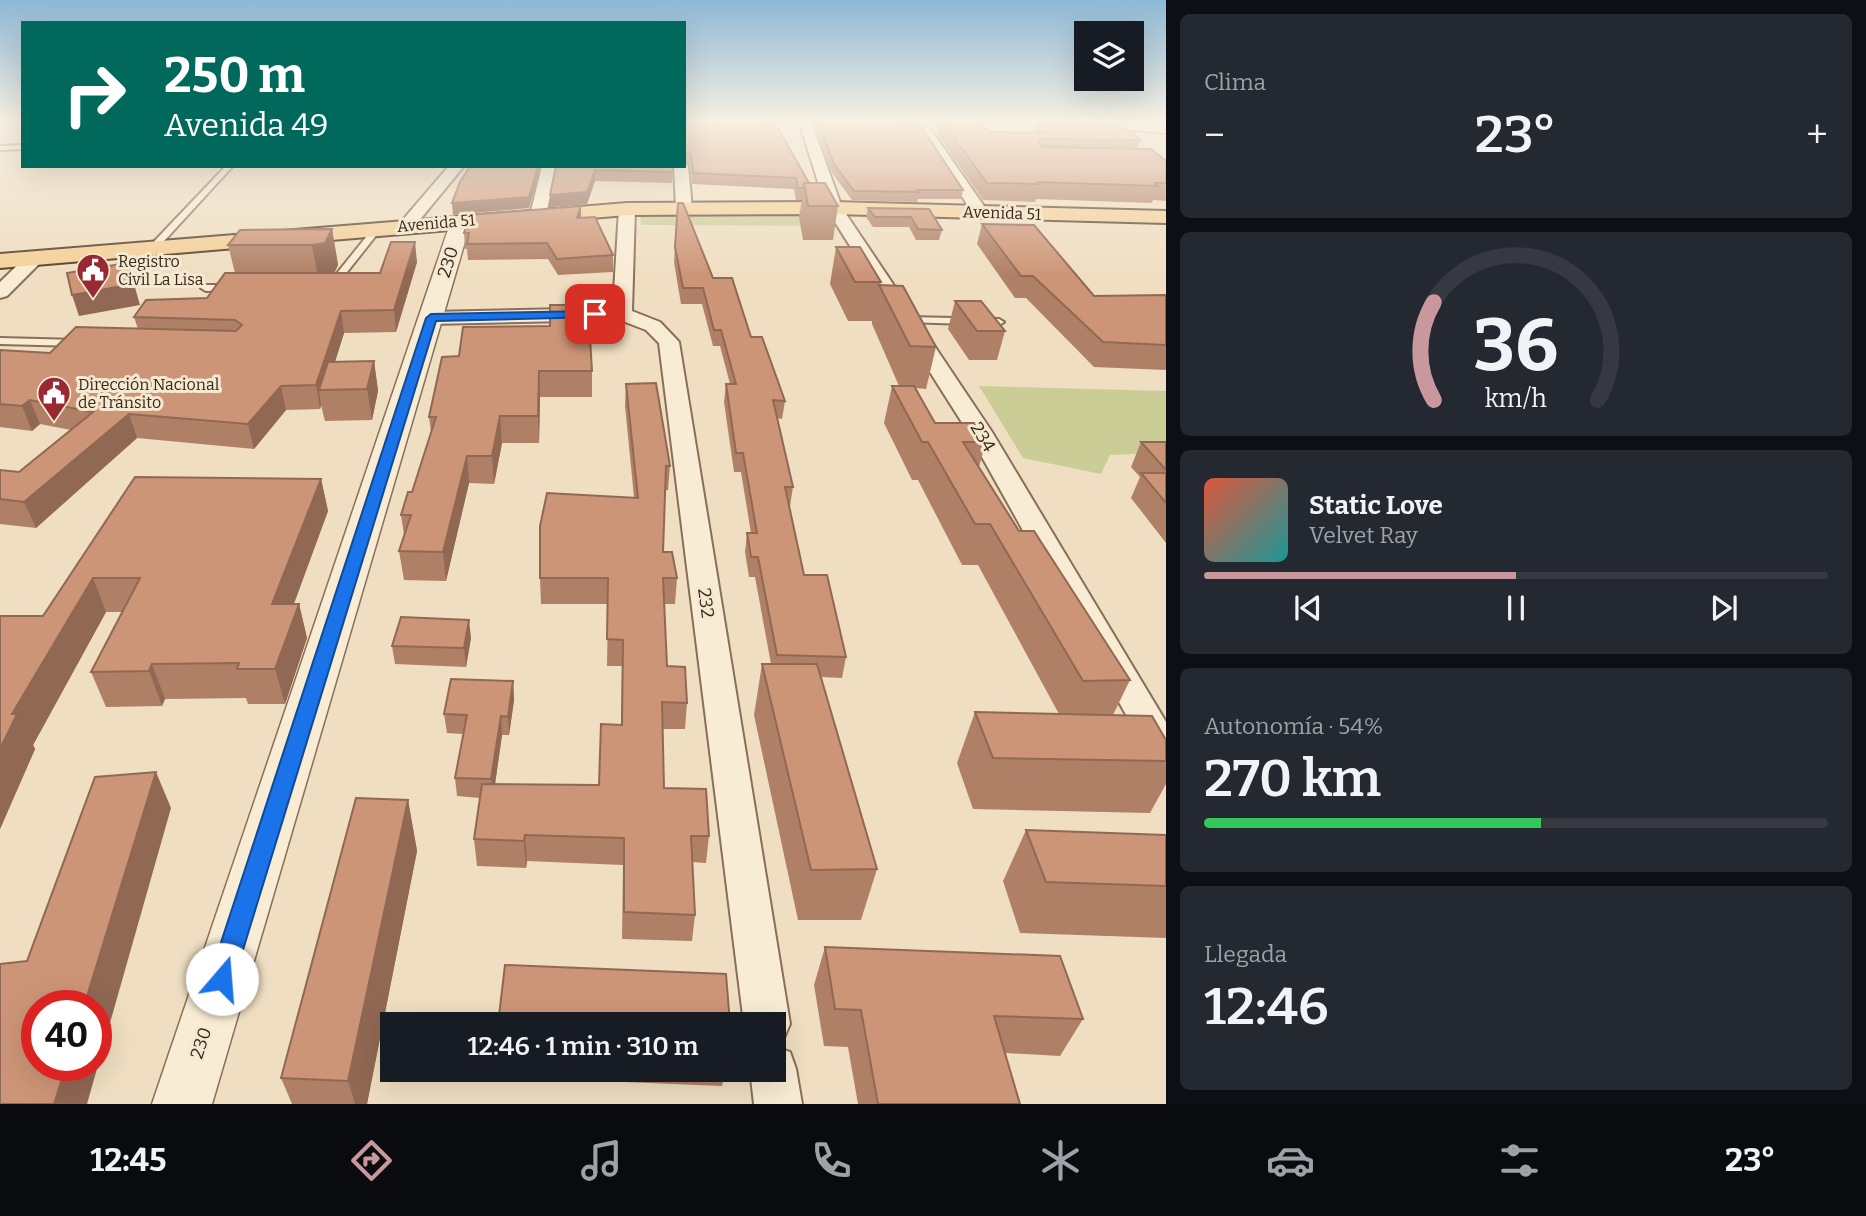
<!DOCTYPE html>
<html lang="es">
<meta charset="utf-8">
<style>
body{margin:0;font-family:Bitter,serif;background:#242831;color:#f1f3f6;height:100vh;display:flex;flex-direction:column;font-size:26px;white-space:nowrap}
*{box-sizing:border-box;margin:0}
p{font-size:23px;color:#9ea1a6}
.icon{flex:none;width:38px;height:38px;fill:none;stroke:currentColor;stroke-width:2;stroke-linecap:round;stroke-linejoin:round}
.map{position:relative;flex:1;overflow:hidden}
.sheet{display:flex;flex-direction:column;gap:14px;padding:14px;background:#0d0f14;width:700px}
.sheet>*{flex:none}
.banner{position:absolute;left:21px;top:21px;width:665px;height:147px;border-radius:0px;box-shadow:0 7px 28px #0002;background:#00695c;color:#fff;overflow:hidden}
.fabs{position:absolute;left:1074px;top:21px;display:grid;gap:14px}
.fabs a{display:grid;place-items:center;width:70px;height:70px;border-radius:0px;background:#171b24;box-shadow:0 7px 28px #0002;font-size:35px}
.speed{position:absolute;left:21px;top:990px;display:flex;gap:14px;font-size:35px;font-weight:700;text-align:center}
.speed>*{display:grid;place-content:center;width:91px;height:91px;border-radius:50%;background:#171b24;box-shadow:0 7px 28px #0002;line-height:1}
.speed .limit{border:10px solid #d22;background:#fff;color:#111}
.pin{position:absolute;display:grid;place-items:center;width:60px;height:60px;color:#fff;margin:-30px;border-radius:14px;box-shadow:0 4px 10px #0006}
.me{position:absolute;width:77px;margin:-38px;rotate:18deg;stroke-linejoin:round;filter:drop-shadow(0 0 5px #0008)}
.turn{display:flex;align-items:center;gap:24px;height:147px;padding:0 28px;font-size:32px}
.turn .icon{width:91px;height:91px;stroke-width:2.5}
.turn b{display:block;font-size:49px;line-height:60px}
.big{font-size:52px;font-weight:600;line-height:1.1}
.sheet .card{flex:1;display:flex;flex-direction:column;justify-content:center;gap:10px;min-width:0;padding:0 24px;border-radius:10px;background:#242831}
.sheet .dial{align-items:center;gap:0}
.dial svg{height:182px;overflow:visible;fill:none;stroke:#363941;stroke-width:7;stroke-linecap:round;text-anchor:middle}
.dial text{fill:#f1f3f6;stroke:none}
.song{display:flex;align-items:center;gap:21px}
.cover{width:84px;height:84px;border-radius:10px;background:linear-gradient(135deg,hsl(10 70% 55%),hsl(180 70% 35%))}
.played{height:7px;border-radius:4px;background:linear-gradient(90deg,#c9989d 50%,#363941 50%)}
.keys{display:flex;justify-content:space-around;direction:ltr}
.heat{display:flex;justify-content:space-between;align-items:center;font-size:38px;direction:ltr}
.charge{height:10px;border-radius:5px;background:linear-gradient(90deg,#34c759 54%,#363941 0)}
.trip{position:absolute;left:380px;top:1012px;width:406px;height:70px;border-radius:0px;background:#171b24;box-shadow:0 7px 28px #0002;font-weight:600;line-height:70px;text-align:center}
.tabs{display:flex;height:112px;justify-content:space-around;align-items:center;background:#090b0e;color:#9ea1a6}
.tabs .icon{width:49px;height:49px}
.tabs .on{color:#c9989d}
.tabs b{font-size:32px;color:#f1f3f6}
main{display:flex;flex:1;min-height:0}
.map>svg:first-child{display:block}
</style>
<main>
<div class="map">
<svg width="1166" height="1104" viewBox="0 0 1166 1104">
<rect width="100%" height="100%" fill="#efdec1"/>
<!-- green -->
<path fill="#cacd95" d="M640 211C679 211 815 203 838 226L641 225Z
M979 386 1166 391V466L1154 453 1110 455 1101 474 1023 458Z"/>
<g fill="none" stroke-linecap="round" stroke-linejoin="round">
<defs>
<path id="service" d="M904 121H913L928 130 923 131Z
M23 145V149L0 150V146Z
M226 166H233L154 252H148V248Z
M375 226 382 228 336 286H330V282Z
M233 285 238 288 236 290 206 291 201 288 206 285Z
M908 317 999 319 1004 322 999 325 905 322V318Z
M0 338 78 340 83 343 78 346 0 344Z"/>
<path id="minor" d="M799 121H811L842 208 992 432 1166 722V767L1153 763 968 432 826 208Z
M1072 121 1166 125V133L1078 125Z
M925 126 929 127 988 212 985 215H975L972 212 919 130Z
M684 163 688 166 692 208 684 213 676 208 674 166H684Z
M449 166H464L413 228H401L399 225 401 222Z
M542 166H556L546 215 538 220 530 215Z
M627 204 635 209 632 311 660 322 679 342 790 1024 783 1040 774 1044V1024H744L659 343 646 330 620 320 431 324 421 318 431 312 613 308 619 209Z
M35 253 44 258 41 262 7 296 0 298V282L29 254Z
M774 1046 790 1052 796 1069 802 1104H754L750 1069H774Z"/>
<path id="tertiary" d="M461 215 468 217 471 221 212 1104H152L451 221 454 217Z"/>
<path id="primary" d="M834 202 1166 211V223L834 214 627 215 0 268V254L627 203Z"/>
</defs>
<!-- service casing -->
<use href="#service" stroke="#886f59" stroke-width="4"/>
<!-- minor casing -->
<use href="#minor" stroke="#886f59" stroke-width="4"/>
<!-- tertiary casing -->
<use href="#tertiary" stroke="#886f59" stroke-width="3"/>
<!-- primary casing -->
<use href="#primary" stroke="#563d2d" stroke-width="4"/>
<!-- service -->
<use href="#service" fill="#f9ecd5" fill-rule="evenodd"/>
<!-- minor -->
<use href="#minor" fill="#f9ecd5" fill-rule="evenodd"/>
<!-- tertiary -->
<use href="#tertiary" fill="#f9ecd5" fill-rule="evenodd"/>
<!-- primary -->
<use href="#primary" fill="#f3d098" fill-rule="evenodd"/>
</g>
<!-- wall -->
<path fill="#b08066" d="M684 121 809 183 838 206 833 240H803L799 217 802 200H796L794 189 692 184 691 166 684 161Z
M793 121H799V128Z
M814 121H843V123L963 190 961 199H918L917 202 852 200 832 173Z
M939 121 990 132 1035 133 1038 124 1140 140 1137 149 1166 161V201L1153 200 1152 203 1036 199 1035 202 983 200 937 134Z
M556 166H673L672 183 595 181 587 204 550 207V195Z
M678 203 713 278 751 337 785 401 782 419 777 418 793 487 790 506H789L804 575 846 657 842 678 821 677 877 869 861 920H798L754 715 762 664H771L755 577H749L745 552 747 533H751L741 472H734L724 402 726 384H730L720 346H713L702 304H681L674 262Z
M581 206V218L613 255V272L558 275 548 259 468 260 467 249H465L464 233Z
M868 208 929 209 942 230 939 240H916L909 227H873L866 217Z
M982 224 1094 296 1166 295V370L1094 367 1026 298H1015L977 244Z
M332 229 338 265 334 273H380L417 262 396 332 344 333 335 362 374 361 378 391 372 420 325 421 321 405 320 409 286 410 254 449 137 438 36 528 0 524V470L19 472 71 430 40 424 32 431 0 427V350L50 353 138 329 134 317 207 298 235 273 228 245Z
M836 247 881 282 880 285 936 347 926 389 916 388 935 423 986 442 979 467 1019 531 1130 680 1113 715 1166 740V784L1150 813 973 809 957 763 975 712 1059 714 978 565H962L918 480H912L884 423 892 386H899L872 324V321H848L830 284Z
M955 301 1005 331 997 360H969L948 329Z
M459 356 592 371V397H540L539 443H502L494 484 469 483 446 581 404 580 399 551 404 535 401 515 412 492 431 432 429 417Z
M626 384 670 466 668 490H665L663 552 677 578 675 604H664L667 666 687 703 685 729H662L664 788 709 836 706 863 692 862 695 915 692 941 622 939 623 865 527 861 526 868 477 866 474 839 480 798 457 796 455 778 463 734 447 733 444 714 513 681 514 700 509 735H502L495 784 599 785 621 725 622 666H607L608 604H541L540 578 634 497 625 406Z
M1141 442H1166V543L1131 498 1140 477 1131 467Z
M135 477 321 479 328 511 294 604H299L307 638 285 704H248L246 698 165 699 162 706 106 707 91 672 122 612H106L33 745 35 749 0 829V616H43Z
M471 638 466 667 395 664 392 646Z
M408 800 417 851 367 1104H292L281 1078Z
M1026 830 1166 835V938L1020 933 1003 881Z
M825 947 1083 1019 1060 1056 1005 1053 1020 1104H858L848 1047 824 1046 814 985Z
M502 1069H726L722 1086 503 1077Z"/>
<!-- shaded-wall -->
<path fill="#906853" d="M538 166H541L529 208 453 215 452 203Z
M595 170V181L587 204 550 207V195Z
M581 206V221L577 218Z
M332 229 338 265 331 280 319 282 312 245Z
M415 242 417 262 396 332 394 310Z
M134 284 140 305 79 316 72 295Z
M341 311 344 333 326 390H319L321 405 320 409 316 385Z
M374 361 378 391 372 420 367 389Z
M539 371 540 397 539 443 538 416Z
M281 386 286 410 254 449 248 424Z
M30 400 40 424 32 431 22 406Z
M129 414 137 438 36 528 24 502Z
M500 416 502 443 494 484 492 456Z
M467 456 469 483 446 581 443 552Z
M321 479 328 511 281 638 272 604Z
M93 578 106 612 33 745 35 749 0 829V749L12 714Z
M299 604 307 638 285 704 275 669Z
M469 620 471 638 466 667 464 648Z
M152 664 165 699 162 706 149 671Z
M513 681 514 700 509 735 508 717Z
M501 716 502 735 493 798 491 779Z
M156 772 171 808 87 1104H54L66 1066H96V1006H84Z
M408 800 417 851 367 1104H355L348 1081Z
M525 835 527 861 526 868 524 841Z"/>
<!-- building -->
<path fill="#cd9577" stroke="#906853" stroke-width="2" d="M684 121H774L809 183H804L803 188H798L796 178 693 173 691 155 684 150Z
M818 121H843L842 123 920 125 963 190H917L919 192 854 191 834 164Z
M942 121H978L990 132 1046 133 1038 124 1123 126 1140 140 1040 139 1038 142 1042 147 1151 149 1166 161V183H1155L1158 186 1038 182 1040 184 987 183Z
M470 166H538L529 197 452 203 460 182Z
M556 166H673V172L595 170 587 192 550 195Z
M804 183H825L838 206H808Z
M678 203H683L713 278H732L751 337H762L785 401 773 400 793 487H785L804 575H827L846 657 777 655 758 557H751L747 533H757L743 453H736L726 384H736L721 330H714L703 288H683L675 247Z
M581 206 577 218 595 217 613 255 557 259 547 243 467 244 469 233H464L470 215Z
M868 208 929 209 942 230 918 229 911 217H875Z
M982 224 1034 225 1094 296 1166 295V345L1103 342 1033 276H1021Z
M332 229 325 243 312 245H228L240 230Z
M391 242H415L394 310 341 311 316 385 281 386 248 424 129 414 24 502 0 499V470L19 472 93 412 30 400 22 406 0 404V350L50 353 76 327 236 331 242 325 235 320 134 317 146 300 207 298 225 273H380Z
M836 247H860L881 282H855Z
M127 263 134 284 72 295 67 273Z
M879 285 903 286 936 347 910 346Z
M955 301H981L1005 331H977Z
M550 305H588L592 371H539L538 416H500L492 456H467L443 552 399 551 411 515H401L408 492H412L436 417H429L442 357 459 356 463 327 550 326Z
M374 361 367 389 319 390 328 362Z
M656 383 670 466H666L663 552H672L677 578H663L667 666 685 667 687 703 662 702 664 788 706 789 709 836H691L695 915 624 912V838L525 835 524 841 474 839 482 784 599 785 601 724 622 725 623 640 607 639 608 578H540V526L547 493 638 498 626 384Z
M892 386H914L935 423H974L986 442H963L1019 531H1034L1130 680 1083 681 990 524H975L928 442H922Z
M1141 442H1166V470Z
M1141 473H1166V503Z
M135 477 321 479 272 604H299L275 669H237L239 663 152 664 149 671 91 672 140 578H93L12 714H17L0 749V616H43Z
M401 617 469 620 464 648 392 646Z
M762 664H817L877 869 811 870Z
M451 679 513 681 508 717 501 716 491 779 455 778 467 715 444 714Z
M975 712 1152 716 1166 740V761L993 758Z
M156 772 84 1006H37V1066H66L54 1104H0V964L27 961 95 777Z
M356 798 408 800 348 1081 281 1078Z
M1026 830 1166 835V886L1046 882Z
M825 947 1060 956 1083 1019 994 1016 1020 1104H878L861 1010 835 1009Z
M505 965 726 974 730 1024H498Z"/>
<!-- sky -->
<linearGradient id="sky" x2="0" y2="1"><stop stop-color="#8db9d4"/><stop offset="0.44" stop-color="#f8f0e3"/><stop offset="1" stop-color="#f8f0e3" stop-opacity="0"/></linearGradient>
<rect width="1166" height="276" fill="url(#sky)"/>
<!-- route -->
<path fill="#1a73e8" stroke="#114b97" stroke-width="2" d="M595 311 599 312V317L436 321 234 979 231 987 222 991 213 987 209 979 426 318 431 314Z"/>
<!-- icons -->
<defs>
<symbol id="civic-pin" viewBox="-11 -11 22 30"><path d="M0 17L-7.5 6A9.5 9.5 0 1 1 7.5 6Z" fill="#982831" stroke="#f6e9d1"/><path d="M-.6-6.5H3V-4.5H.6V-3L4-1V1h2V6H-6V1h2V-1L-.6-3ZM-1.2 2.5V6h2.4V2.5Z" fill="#fff"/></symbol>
</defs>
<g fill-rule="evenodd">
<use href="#civic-pin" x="74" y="251" width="38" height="52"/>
<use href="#civic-pin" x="35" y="374" width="38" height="52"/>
</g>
<g text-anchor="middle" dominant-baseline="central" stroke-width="6" stroke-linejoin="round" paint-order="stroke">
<!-- far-street labels -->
<g font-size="16" fill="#38281d" stroke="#f6e9d1">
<text transform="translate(1002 213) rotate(2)">Avenida 51</text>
<text transform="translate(436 223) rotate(-5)">Avenida 51</text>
</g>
<!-- far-poi labels -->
<g font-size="16" fill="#38281d" stroke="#f6e9d1" text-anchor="start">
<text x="118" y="261">Registro<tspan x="118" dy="18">Civil La Lisa</tspan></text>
<text x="78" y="384">Dirección Nacional<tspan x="78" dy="18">de Tránsito</tspan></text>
</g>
<!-- street labels -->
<g font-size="18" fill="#38281d" stroke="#f6e9d1">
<text transform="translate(448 262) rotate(-73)">230</text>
<text transform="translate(983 437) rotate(59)">234</text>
<text transform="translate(706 603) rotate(82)">232</text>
<text transform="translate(201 1043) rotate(-72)">230</text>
</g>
</g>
</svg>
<div class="fabs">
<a><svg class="icon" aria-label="layers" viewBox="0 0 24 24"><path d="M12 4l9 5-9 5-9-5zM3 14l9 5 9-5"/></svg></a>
</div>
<div class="speed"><div class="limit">40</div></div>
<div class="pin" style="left:595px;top:314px;background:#d93025"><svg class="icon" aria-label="arrive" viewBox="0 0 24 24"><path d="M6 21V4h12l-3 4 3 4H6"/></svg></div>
<svg class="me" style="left:222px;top:979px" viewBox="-20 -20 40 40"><circle r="19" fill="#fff"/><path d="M0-13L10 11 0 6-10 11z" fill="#1a73e8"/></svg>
<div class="trip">12:46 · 1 min · 310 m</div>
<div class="banner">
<div class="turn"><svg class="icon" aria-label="right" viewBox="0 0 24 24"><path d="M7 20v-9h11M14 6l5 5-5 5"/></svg><div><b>250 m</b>Avenida 49</div></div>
</div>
</div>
<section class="sheet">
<div class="card"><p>Clima</p>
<div class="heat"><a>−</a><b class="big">23°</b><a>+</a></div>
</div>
<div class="card dial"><svg viewBox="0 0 100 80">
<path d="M14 69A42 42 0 1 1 86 69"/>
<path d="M14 69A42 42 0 0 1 14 26" stroke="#c9989d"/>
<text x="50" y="56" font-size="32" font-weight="700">36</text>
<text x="50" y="72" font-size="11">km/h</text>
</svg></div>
<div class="card">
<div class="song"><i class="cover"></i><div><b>Static Love</b><p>Velvet Ray</p></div></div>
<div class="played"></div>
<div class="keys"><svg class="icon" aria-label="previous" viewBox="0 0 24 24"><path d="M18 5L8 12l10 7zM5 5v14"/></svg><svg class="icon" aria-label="pause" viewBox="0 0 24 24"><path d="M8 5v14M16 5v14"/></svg><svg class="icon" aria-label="next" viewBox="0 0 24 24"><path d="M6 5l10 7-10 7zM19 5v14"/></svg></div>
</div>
<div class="card"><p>Autonomía · 54%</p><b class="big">270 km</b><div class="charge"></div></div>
<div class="card"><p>Llegada</p><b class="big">12:46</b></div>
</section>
</main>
<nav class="tabs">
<b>12:45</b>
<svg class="icon on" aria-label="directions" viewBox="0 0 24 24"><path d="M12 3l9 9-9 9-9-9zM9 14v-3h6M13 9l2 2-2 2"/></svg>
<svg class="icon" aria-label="music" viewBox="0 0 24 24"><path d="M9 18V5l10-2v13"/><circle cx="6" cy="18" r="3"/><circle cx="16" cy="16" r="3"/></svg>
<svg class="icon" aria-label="phone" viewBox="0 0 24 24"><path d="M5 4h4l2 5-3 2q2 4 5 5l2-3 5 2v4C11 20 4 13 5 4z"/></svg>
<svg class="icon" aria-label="climate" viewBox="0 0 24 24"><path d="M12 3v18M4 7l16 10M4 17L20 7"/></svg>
<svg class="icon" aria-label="car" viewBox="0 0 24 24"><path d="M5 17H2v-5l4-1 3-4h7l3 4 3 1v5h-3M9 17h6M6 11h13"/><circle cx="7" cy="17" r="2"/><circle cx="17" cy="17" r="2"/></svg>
<svg class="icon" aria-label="filters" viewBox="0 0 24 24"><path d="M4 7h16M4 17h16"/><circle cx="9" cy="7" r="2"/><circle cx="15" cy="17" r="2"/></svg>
<b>23°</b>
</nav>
